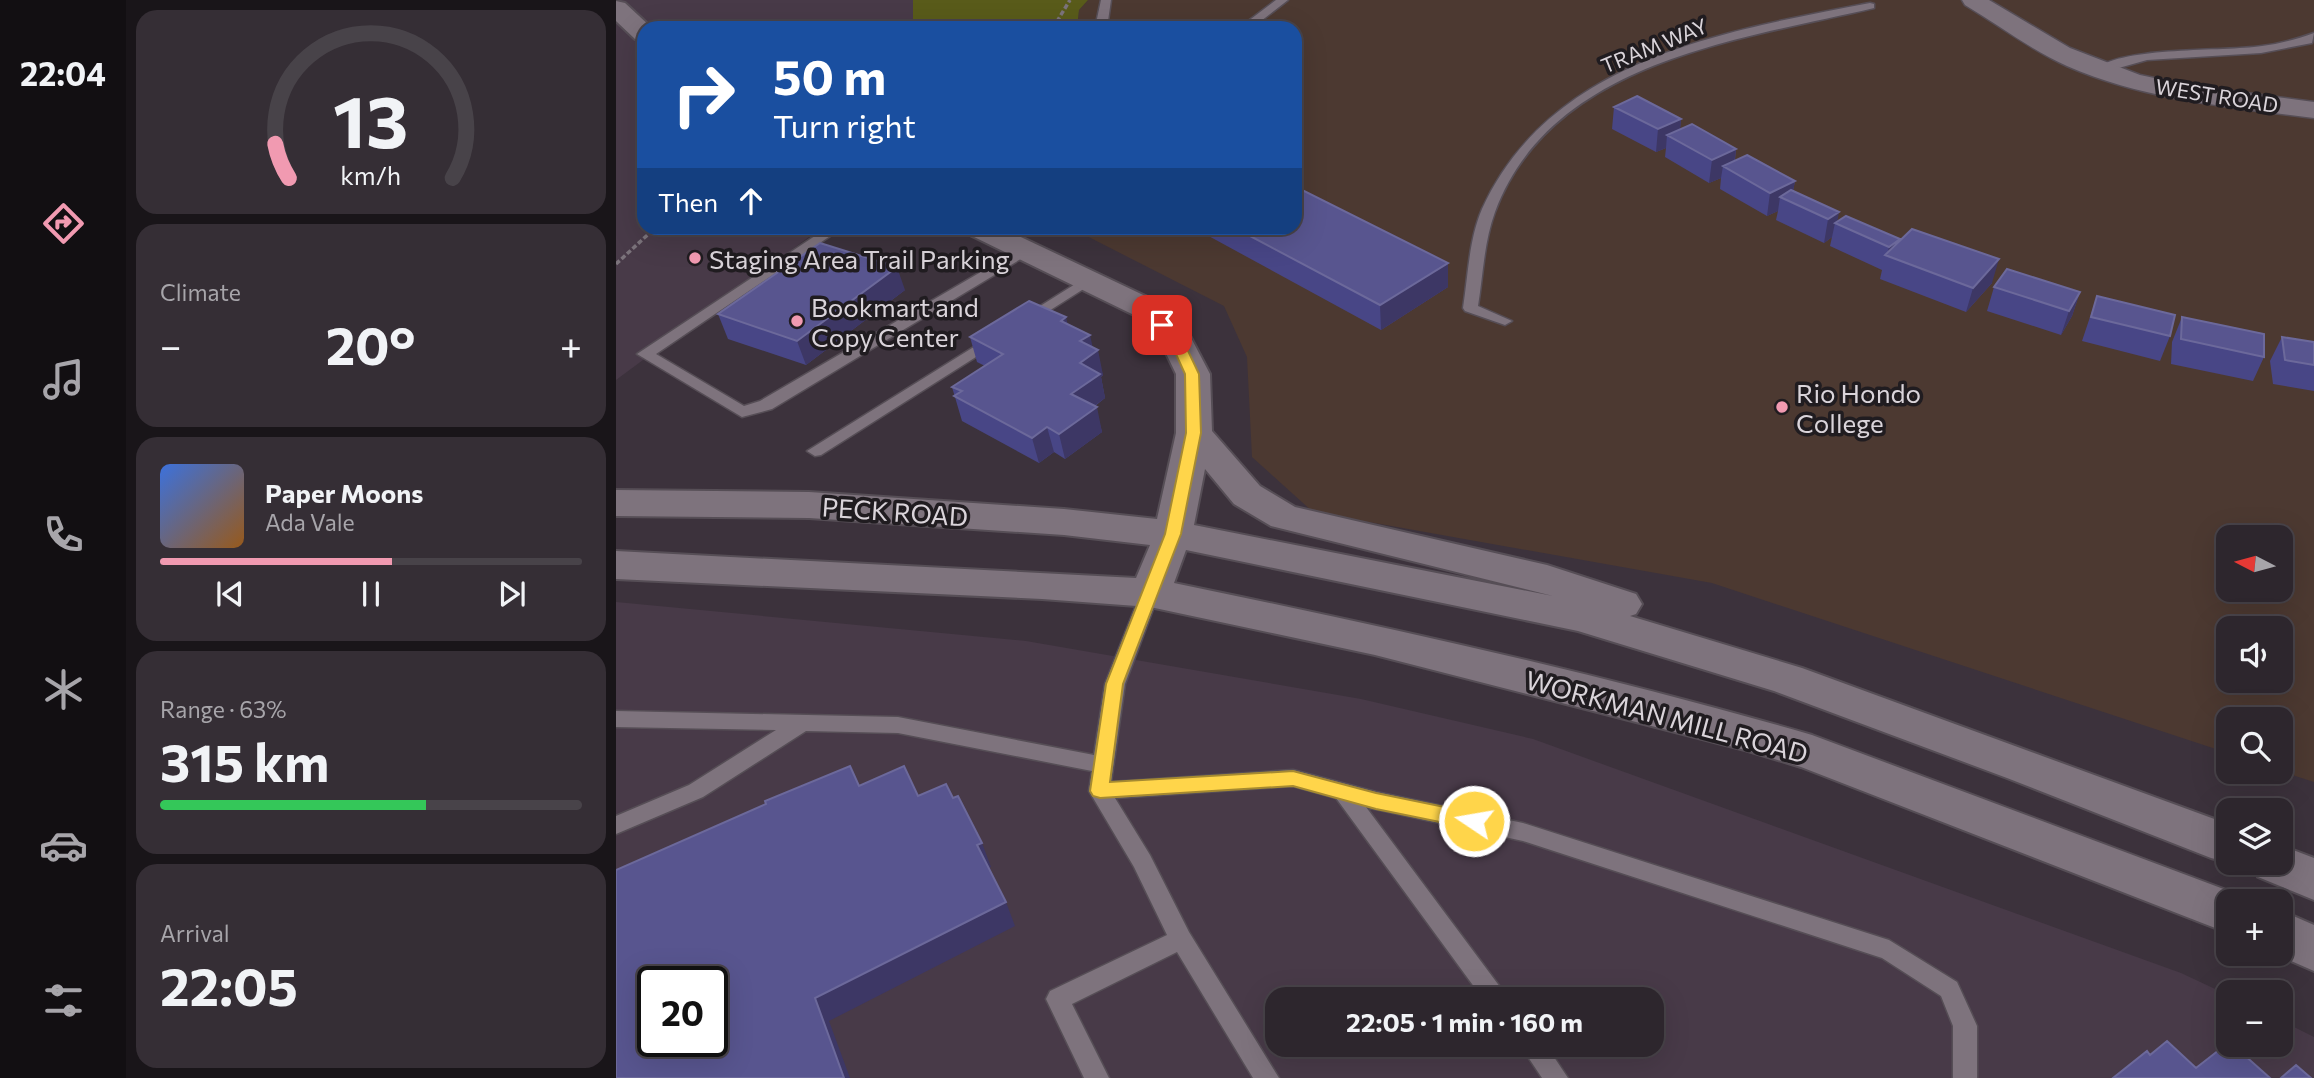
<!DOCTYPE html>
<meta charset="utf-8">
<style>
body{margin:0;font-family:Commissioner,sans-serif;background:#352e35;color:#f1f3f6;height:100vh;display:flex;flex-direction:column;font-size:26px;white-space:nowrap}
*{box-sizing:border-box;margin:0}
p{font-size:23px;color:#a7a5aa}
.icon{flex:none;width:38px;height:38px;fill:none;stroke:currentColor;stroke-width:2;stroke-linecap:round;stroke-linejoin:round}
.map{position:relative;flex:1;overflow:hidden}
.details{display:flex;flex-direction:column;gap:10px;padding:10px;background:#191519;width:490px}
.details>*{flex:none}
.guide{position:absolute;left:21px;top:21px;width:665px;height:214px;border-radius:21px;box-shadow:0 7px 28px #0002,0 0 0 2px #484349;background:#1a4fa0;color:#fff;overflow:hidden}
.needle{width:46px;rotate:276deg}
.tools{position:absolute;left:1600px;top:525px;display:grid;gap:14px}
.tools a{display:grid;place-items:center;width:77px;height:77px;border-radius:14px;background:#2d262d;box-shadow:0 7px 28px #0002,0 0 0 2px #484349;font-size:35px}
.speed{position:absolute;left:21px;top:966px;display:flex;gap:14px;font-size:35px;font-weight:700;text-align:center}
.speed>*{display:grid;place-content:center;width:91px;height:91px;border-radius:50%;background:#2d262d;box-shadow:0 7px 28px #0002,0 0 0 2px #484349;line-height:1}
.speed .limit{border:4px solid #111;border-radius:10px;background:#fff;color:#111}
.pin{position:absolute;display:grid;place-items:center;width:60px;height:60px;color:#fff;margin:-30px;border-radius:14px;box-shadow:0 4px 10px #0006}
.me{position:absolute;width:77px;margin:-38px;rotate:282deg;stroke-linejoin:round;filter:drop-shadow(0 0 5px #0008)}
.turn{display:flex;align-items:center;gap:24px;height:147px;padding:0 21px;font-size:32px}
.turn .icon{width:91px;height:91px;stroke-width:2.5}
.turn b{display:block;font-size:49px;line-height:60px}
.then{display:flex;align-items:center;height:66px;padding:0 21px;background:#0003;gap:14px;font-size:26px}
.big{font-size:52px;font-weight:700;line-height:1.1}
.details .card{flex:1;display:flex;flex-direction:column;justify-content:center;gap:10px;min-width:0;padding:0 24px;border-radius:21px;background:#352e35}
.details .dial{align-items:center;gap:0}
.dial svg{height:182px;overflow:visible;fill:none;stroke:#484349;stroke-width:7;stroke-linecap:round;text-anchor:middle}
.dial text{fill:#f1f3f6;stroke:none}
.song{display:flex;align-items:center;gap:21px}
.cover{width:84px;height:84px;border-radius:10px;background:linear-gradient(135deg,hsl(220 70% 55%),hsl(30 70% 35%))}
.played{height:7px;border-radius:4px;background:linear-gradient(90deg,#f19ab1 55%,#484349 55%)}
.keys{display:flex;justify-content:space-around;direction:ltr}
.heat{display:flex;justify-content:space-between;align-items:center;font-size:38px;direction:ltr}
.charge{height:10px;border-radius:5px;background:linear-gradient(90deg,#34c759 63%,#484349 0)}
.trip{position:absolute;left:649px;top:987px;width:399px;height:70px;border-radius:21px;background:#2d262d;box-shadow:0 7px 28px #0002,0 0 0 2px #484349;font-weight:700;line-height:70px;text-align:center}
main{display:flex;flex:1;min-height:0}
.tab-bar{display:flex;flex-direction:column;width:126px;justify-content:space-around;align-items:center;background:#120f12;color:#a7a5aa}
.tab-bar .icon{width:49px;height:49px}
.tab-bar .selected{color:#f19ab1}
.tab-bar b{font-size:32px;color:#f1f3f6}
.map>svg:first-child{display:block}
</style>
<main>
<nav class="tab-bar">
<b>22:04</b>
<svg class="icon selected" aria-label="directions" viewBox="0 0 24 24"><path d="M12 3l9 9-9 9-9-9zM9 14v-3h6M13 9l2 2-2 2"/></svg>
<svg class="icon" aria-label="music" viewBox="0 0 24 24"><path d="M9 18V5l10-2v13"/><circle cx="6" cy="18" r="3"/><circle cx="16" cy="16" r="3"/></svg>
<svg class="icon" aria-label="phone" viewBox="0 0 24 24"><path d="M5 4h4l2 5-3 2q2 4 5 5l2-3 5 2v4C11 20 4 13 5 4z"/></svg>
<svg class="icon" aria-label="climate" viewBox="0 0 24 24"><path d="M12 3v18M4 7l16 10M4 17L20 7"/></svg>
<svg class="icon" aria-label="car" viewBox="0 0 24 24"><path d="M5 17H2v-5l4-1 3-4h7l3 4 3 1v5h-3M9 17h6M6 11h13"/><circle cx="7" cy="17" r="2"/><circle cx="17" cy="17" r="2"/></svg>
<svg class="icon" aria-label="filters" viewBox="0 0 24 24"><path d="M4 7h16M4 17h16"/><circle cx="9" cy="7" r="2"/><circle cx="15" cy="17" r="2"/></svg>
</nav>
<section class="details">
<div class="card dial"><svg viewBox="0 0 100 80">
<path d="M14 69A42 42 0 1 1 86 69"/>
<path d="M14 69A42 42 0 0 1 8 54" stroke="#f19ab1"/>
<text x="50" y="56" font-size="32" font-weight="700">13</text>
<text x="50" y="72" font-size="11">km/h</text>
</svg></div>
<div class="card"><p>Climate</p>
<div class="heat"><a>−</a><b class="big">20°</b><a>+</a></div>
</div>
<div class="card">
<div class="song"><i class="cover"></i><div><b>Paper Moons</b><p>Ada Vale</p></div></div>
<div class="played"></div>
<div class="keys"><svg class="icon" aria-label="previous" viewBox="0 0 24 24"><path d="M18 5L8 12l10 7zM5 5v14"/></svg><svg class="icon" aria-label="pause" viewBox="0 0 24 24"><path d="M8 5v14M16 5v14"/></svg><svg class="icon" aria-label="next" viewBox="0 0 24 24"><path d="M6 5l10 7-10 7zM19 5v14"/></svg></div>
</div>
<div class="card"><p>Range · 63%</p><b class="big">315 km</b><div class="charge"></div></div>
<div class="card"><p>Arrival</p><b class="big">22:05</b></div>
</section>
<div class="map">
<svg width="1698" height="1078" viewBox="0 0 1698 1078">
<rect width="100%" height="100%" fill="#3c323c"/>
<!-- built -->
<path fill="#483a48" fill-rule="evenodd" d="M0 0H297V28H28V228H205L0 380Z
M0 602 410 641 745 699 917 739 1565 973 1612 995V1045H1664V1020L1698 1037V1078H0ZM37 982H96V1041H37ZM662 999H1036V1045H662Z"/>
<!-- education -->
<path fill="#4c3931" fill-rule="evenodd" d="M472 0H1698V782L1664 771V719H1612V753L1096 583 697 512 636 457 631 357 608 306 455 228H679V28H461L463 10ZM1612 537H1664V590H1612ZM1612 628H1664V681H1612Z"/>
<!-- green -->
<path fill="#595b1a" d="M297 0H472L463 10 461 28H297Z"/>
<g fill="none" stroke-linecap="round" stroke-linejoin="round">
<defs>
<path id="lane" d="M485 0H495L491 28H479Z
M660 0H672L636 28H623Z
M1254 3 1258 4V8C1123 40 935 61 879 212 868 242 867 275 862 306L896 321 889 325 849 311 847 308C852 276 853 239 866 209 934 59 1109 31 1254 3Z
M1698 33 1696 43 1645 53 1531 60 1485 73 1479 69C1509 46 1606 52 1646 46 1664 44 1681 39 1698 33Z
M211 228H226L40 354 128 406 144 401 406 248H416L418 251 156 409 126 417 21 354Z
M472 276 479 280 477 283 414 323 409 324 402 320Z
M377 335 385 340 382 343 205 455 199 456 191 451Z
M534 586 540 588 543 593 509 684 495 782 677 770 760 792 907 823 1273 940 1341 982 1361 1026V1078H1337V1026L1325 996 1266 958 907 841 750 807 893 999H867L720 798 677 786 499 798 534 855 573 932 663 1078H637L561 952 456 1004 493 1078H468L430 999 434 991 551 935 518 867 473 791 476 771 282 733 190 731 87 797 0 834V816L73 785 160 730 0 727V711L282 717 478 755 489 684 525 593 528 588Z
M904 1045H930L952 1078H926Z"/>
<path id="street" d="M1346 0H1373L1454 48 1524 75 1576 86 1698 102V118C1615 107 1529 100 1451 66 1415 50 1383 25 1349 5Z"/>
<path id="secondary" d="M0 1 9 3 36 28H28V41L19 39 0 21Z
M348 228H386L542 302 573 334 594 374 596 431 644 486 679 507 931 565 1020 594 1026 604 1020 614 1014 616 1186 668 1612 824V863H1615L1595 858 1391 778 1158 691 962 631 570 550 558 583C772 627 986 674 1196 735L1629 897 1631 901H1612V933L1185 767 1129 750 759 655 534 607 426 599 0 579V551L520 578 534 545 448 535 193 518 0 516V490L193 492 448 509 541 519 560 433V374L546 345 520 316 352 234ZM589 469 618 504 655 526 937 596 578 525Z
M1664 845 1698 858V900L1642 877 1635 863H1664Z
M1664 910 1698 925V971L1659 954H1664Z"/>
</defs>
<!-- lane casing -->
<use href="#lane" stroke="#564e56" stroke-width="3"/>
<!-- street casing -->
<use href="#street" stroke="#564e56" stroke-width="3"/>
<!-- secondary casing -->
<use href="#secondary" stroke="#564e56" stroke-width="4"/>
<!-- path -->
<path stroke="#7b737b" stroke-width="3.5" stroke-dasharray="5 2.5" stroke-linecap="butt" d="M437 28 454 0
M0 264 39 228"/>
<!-- lane -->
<use href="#lane" fill="#7e737d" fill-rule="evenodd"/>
<!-- street -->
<use href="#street" fill="#7e737d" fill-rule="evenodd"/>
<!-- secondary -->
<use href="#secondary" fill="#7e737d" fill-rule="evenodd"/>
</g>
<!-- wall -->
<path fill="#484686" d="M998 107 1065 119 1064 129 1120 149 1119 160 1179 181 1177 191 1221 221 1283 242 1376 283 1350 312 1264 279 1266 270 1214 246 1216 237 1208 243 1160 220 1162 211 1151 216 1104 189 1105 178 1093 183 1049 157 1050 148 1040 152 996 129Z
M687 191 832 287 765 330 578 228H679Z
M1378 287 1464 292 1456 316 1445 335 1371 311Z
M289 290 190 365 112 339 102 314Z
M1481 296 1554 336 1544 361 1466 341Z
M1566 317 1648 357 1637 381 1555 364 1556 342Z
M452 325 477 348 487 375 485 377 489 398 479 406 486 432 449 459 438 452 423 463 346 421 336 387 369 366 361 362 354 337Z
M1666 337 1698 342V391L1657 384 1654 361Z"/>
<!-- shaded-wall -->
<path fill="#3d3765" d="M1065 119 1063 141 1051 135 1050 148 1040 152 1042 129Z
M1120 149 1117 172 1107 166 1105 178 1093 183 1096 160Z
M1179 181 1175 202 1164 197 1162 211 1151 216 1154 193Z
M1223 212 1221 224 1219 223 1216 237 1208 243 1212 219Z
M1284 239 1279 259 1271 256 1273 247Z
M1383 259 1376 283 1350 312 1357 288Z
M832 263V287L765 330 764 305Z
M281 267 289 290 190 365 181 341Z
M1464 292 1456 316 1445 335 1453 311Z
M450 317 456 342 445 321Z
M474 335 478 353 482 350 487 375 485 377 489 398 461 418 455 394 464 363V341Z
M481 407 486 432 449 459 443 434Z
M431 427 438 452 423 463 416 438Z
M366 843 375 867 371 869 361 845Z
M390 902 399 926 213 1021 234 1078H228L199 998Z"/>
<!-- building -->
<path fill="#58558f" stroke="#6c699b" stroke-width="2" fill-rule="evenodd" d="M1021 96 1065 119 1042 129 998 107Z
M1076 124 1120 149 1096 160 1051 135Z
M1131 155 1179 181 1154 193 1107 166Z
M679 183 686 188 684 189 832 263 764 305 619 228H679Z
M1175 190 1223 212 1212 219 1164 197Z
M1230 216 1284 239 1273 247 1219 223Z
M1296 229 1383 259 1357 288 1269 255Z
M204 243 281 267 181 341 102 314Z
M1391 269 1464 292 1453 311 1378 287Z
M1481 296 1559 315 1554 336 1475 317Z
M413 301 450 317 445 321 474 335 464 341 482 350 464 363 484 374 455 394 481 407 443 434 431 427 416 438 338 396 346 391 336 387 387 354 354 337Z
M1566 317 1648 334V357L1565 339Z
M1666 337 1698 342V365L1669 360Z
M234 766 243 786 288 766 302 796 330 784 337 798 342 796 366 843 361 845 390 902 199 998 228 1078H0V870L150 804 149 801ZM37 982H96V1041H37Z
M1551 1041 1580 1068 1612 1043V1045H1617L1654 1078H1497L1531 1051 1534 1055Z
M1680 1065 1695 1078H1665Z"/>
<!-- route -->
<path fill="#ffd54a" stroke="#a68a30" stroke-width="2" d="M546 321 551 322 566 338 583 374 585 433 565 534 507 684 494 782 677 771 760 793 858 813 865 816 867 821 865 827 858 829 760 809 677 786 484 798 477 796 474 791 490 684 549 534 570 433 569 374 555 343 539 325Z"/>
<!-- markers -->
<g fill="#f19ab1" stroke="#201c20" stroke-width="2.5">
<circle cx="79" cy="258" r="7"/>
<circle cx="181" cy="321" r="7"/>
<circle cx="1166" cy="407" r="7"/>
</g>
<g text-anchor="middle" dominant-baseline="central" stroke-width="7" stroke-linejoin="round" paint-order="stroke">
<!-- far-street labels -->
<g font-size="21" fill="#dad4da" stroke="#201c20">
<text transform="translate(1038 45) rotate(-22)">TRAM WAY</text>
<text transform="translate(1601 95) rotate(9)">WEST ROAD</text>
</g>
<!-- poi labels -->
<g font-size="26" fill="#dad4da" stroke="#201c20" text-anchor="start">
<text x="93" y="258">Staging Area Trail Parking</text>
<text x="195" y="306">Bookmart and<tspan x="195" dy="30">Copy Center</tspan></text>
<text x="1180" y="392">Rio Hondo<tspan x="1180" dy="30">College</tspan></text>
</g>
<!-- street labels -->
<g font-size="26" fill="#dad4da" stroke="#201c20">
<text transform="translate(279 511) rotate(4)">PECK ROAD</text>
<text transform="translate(1051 716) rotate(15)">WORKMAN MILL ROAD</text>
</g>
</g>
</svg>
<div class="tools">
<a><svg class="needle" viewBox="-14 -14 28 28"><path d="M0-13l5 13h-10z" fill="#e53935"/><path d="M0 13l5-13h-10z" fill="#a7a5aa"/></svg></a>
<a><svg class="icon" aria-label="sound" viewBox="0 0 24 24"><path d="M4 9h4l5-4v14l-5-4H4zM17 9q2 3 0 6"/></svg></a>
<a><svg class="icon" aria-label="search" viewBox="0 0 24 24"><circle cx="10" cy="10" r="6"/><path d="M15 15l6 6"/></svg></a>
<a><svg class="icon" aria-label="layers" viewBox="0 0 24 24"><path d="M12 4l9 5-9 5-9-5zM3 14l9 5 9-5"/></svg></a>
<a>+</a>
<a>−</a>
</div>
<div class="speed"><div class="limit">20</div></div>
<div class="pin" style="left:546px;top:325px;background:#d93025"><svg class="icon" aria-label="arrive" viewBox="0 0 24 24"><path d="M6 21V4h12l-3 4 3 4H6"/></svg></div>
<svg class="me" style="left:858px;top:821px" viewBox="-20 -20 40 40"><circle r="17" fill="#ffd54a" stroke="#fff" stroke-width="3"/><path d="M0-11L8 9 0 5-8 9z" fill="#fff"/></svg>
<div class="trip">22:05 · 1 min · 160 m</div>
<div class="guide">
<div class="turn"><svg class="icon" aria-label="right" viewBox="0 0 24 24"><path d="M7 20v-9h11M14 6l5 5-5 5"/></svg><div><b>50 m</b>Turn right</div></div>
<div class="then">Then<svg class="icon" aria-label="ahead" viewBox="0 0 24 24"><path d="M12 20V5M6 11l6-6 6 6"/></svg></div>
</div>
</div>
</main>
